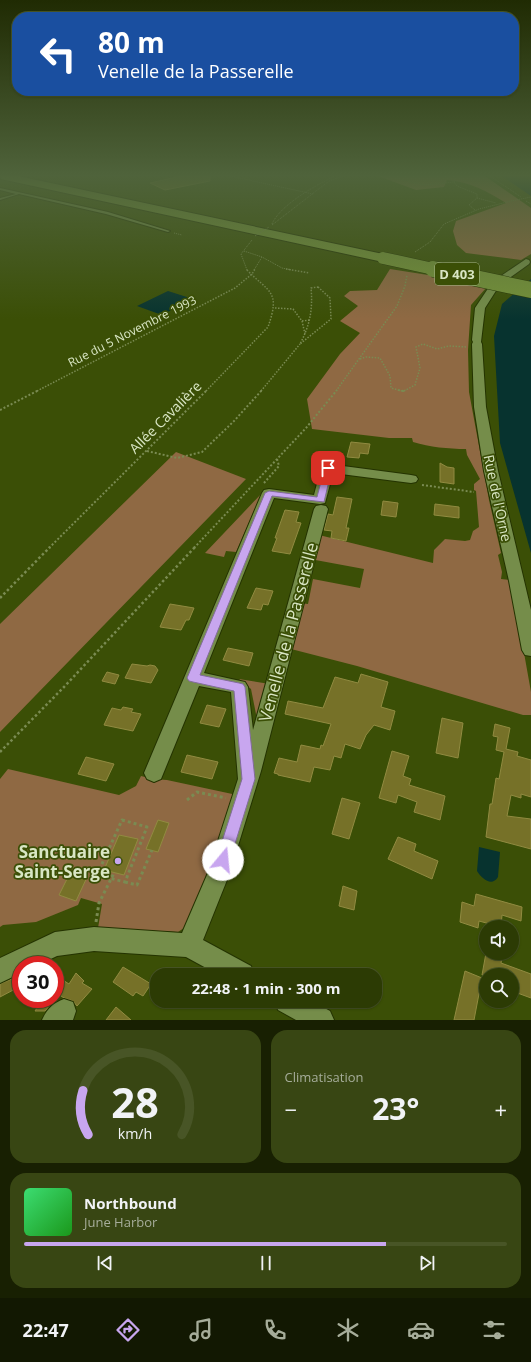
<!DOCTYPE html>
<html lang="fr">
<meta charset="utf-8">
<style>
body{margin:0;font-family:"Open Sans",sans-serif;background:#384613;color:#f1f3f6;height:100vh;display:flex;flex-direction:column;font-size:15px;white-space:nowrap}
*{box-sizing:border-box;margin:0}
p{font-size:13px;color:#a6ad9a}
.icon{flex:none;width:22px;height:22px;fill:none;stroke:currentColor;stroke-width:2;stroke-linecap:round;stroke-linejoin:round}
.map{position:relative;height:1020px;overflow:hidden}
.sheet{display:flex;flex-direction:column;gap:10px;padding:10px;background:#182002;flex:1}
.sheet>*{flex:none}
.hud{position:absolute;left:12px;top:12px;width:507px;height:84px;border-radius:16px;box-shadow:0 1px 3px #0004,0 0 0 1px #485526;background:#1a4fa0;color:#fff;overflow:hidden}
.tools{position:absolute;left:479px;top:920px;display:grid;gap:8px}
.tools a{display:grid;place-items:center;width:40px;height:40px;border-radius:50%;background:#2c3b04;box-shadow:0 1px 3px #0004,0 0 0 1px #485526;font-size:20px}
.speed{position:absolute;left:12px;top:956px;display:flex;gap:8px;font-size:20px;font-weight:700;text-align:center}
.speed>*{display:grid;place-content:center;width:52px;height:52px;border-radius:50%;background:#2c3b04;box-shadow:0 1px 3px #0004,0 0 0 1px #485526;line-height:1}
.speed .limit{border:6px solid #d22;background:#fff;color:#111}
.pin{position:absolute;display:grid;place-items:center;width:34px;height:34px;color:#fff;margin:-17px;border-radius:8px;box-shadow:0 2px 6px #0006}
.me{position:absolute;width:44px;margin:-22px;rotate:17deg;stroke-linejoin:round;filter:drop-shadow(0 0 3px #0008)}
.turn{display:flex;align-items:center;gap:14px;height:84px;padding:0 20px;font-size:18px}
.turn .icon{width:52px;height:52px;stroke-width:2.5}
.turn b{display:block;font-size:28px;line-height:34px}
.big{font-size:30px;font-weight:700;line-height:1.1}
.sheet .card{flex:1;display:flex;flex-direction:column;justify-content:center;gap:6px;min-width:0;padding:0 14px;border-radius:16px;background:#384613}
.sheet .dial{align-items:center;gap:0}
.dial svg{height:104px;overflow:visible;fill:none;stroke:#485526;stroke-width:7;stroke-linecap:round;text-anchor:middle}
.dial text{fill:#f1f3f6;stroke:none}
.song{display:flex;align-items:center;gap:12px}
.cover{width:48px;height:48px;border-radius:6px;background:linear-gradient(135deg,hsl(140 70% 55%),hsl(120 70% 35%))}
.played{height:4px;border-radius:2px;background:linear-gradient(90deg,#c8a6ef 75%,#485526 75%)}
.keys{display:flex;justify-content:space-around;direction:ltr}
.heat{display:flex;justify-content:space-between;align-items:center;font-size:22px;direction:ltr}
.sheet .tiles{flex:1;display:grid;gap:10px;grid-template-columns:1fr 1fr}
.card:last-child{grid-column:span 2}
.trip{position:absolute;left:150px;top:968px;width:232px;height:40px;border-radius:16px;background:#2c3b04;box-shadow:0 1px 3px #0004,0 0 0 1px #485526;font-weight:700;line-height:40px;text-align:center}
.tab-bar{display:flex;height:64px;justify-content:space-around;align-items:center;background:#121802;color:#a6ad9a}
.tab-bar .icon{width:28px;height:28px}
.tab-bar .selected{color:#c8a6ef}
.tab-bar b{font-size:18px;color:#f1f3f6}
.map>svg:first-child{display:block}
</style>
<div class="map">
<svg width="531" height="1020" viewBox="0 0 531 1020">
<rect width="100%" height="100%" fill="#3b4f06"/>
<!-- green -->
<path fill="#8f6943" d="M378 176H485L531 208V254L521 260 466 253 457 245 453 231 456 221 506 203C487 191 470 182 447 180L444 187 416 190Z
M390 269 485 284 486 288 471 305 468 350 469 392 489 500 501 553 498 555 502 572 501 579 511 580 531 692V715H523L357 666 291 649 300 603 308 604 313 579 360 588 364 569 310 559 319 535 433 563 434 550 445 539 465 541 470 540 473 531 479 527 476 491 474 490V484L480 479 467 455 466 449C448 449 430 447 413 442L412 438H389L312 429 307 399 340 354 360 333 340 321 358 306 344 296 350 291 377 290Z
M176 452 246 479 0 732V624Z
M262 493 236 552 226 551 224 557 205 553Z
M239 679 270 684 257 719 251 689Z
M8 769 119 795 136 786 141 776 153 779 167 780 237 795 213 873 184 928 178 932 98 928 102 904 81 898 78 905 36 922 3 925 0 927V779Z"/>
<!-- water -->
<path fill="#07332f" d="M502 176H531V196Z
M531 279V553L500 443 494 336 502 304Z
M168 291 193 299 162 315 137 306Z
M479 847 500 852 498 877C492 887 482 879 477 871Z"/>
<!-- building -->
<path fill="#767128" stroke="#918b41" d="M181 176H210V181L165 190 150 183Z
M351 442 370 444 368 454 360 453 359 458 347 457Z
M440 463 447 467 454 468V484L440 482Z
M337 497 352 499 346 528H349L346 541 331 538 332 531 324 530 328 514 333 515Z
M383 501 398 503 396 517 381 515Z
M435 504 459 507V518L434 515Z
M285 510 299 512 296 522 301 523 290 554 272 551 277 538H275Z
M256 588 273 591 268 605 263 604 261 610 247 608Z
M170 604 194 608 189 620H186L181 630 160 627Z
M228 648 253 653 249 666 223 660Z
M132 664 147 666 150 665 155 666 158 670 151 683 125 678Z
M107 672 119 675 115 684 102 681Z
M361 674 388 682 381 707 395 711 390 730 374 725 366 735 360 749 345 744 341 758 334 756 330 770 314 767 310 782 278 775V774L274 773 279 758 297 762 301 745 320 749 321 745 323 746 331 724 285 714 288 701 323 708 335 677 358 683Z
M207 705 226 709 219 727 200 723Z
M123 707 133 709 131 712 141 714 133 731 104 725 112 708 121 710Z
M442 718 463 723 458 758 436 753Z
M495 724 510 728 506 749 518 752 517 756 531 760V797L521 794V798L511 795 507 816 531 819V849L486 837 490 804H492L496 778 499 779 504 752 496 750 498 737 493 736Z
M392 751 409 756 403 776 411 779 409 785 445 796 440 820 414 812 417 802 398 795 396 803 379 798Z
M187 755 218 762 212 779 181 772Z
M86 757 114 764 106 781 78 774Z
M342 798 360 803 349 839 332 834Z
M158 820 169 823 158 852 146 849Z
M119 835 138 839 124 875 104 870Z
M398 837 416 844 414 851 438 861 432 879 388 859Z
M71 871 88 875 76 901 59 895Z
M343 886 357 891 354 910 339 906Z
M476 894 522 907 521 921 502 915 501 927 479 921 478 928 460 922 462 902 474 906Z
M486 953H503L501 963 531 974V998L512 991V975H482Z
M123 967 151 984 143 996 136 992 133 996 113 982Z
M465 971 482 978 474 1020H454Z
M76 973 84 981 82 983 92 989 77 1006 73 1001 64 998 55 992V975L69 984Z
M14 978 17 988 0 997V984Z
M43 999H55L45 1011H35Z
M116 1007 131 1020H106Z"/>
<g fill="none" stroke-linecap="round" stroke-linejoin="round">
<defs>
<path id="lane" d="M0 188 108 212 170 231 168 232 106 214 19 194 0 200V198L16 194 0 190Z"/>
<path id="street" d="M526 259 529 260 530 262 529 264 504 282H498L497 280 498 278Z
M494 283 499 286 485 308 481 342 482 344 486 407 498 471 531 610V656L525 655 522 650 509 581 484 471 474 407 472 344 473 342 472 340 475 308 491 284Z
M328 464 411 475 416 476 418 479 416 482 411 483 333 473 325 503 320 504 274 498 204 673 245 682 248 687 253 730 314 509 316 506 321 505 326 506 328 509 261 771 229 875 203 940 251 966 254 975H219L186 957 94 951 57 956 38 965H21V973L0 983V958L55 932 94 927 182 933 207 875 238 779 231 692 199 686 161 779 154 782 147 779 144 773 262 493 264 490 269 489 314 495 321 468 323 465Z
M64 999 73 1002 76 1011 73 1020H42C47 1009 53 1003 64 999Z
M275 1001H312L330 1011 334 1020H296L278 1010Z"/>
<path id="primary" d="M0 176H18L383 254 388 255 390 258 388 261 383 262 1 179Z"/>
</defs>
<!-- lane casing -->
<use href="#lane" stroke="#243300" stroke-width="2"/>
<!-- street casing -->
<use href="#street" stroke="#243300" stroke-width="2"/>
<!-- primary casing -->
<use href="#primary" stroke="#243300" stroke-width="2"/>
<!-- path-far4 -->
<path stroke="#7a8b52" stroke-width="1" stroke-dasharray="1 1" stroke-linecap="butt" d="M230 176 313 194
M387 176 425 185 454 182
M490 176 521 197
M454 182 457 186 477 194V198L469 205 475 210
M454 182 456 176
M477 198 496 203
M526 201 531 204
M272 224C280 205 316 185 335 176
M272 225 329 181 343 176
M174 233 182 235
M244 251 262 257 282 268 292 270
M415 252 430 242 444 224 479 209 511 201
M247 270 241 254 252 240
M254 270 262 257"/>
<!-- path-far3 -->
<path stroke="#7a8b52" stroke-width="1.5" stroke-dasharray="1.5 1.5" stroke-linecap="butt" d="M286 269 309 273
M318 287 330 298 331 319 300 344C310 325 313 309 311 288Z
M275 308 293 309 302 321 305 334
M302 321 310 320
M360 359 366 357 380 358 390 376 391 388 402 391
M37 391 235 288 252 274 255 269
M206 391 268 327C281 290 269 293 246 269
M261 391 300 344
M336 391 397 306 405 286 407 275
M404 391 415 385 420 368 416 347 423 344 437 349 449 346 467 347"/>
<!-- path-far2 -->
<path stroke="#7a8b52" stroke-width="2" stroke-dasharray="2 2" stroke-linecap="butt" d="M398 390 403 391 406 390
M0 410 39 390
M147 451 177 458 202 452 234 421 262 390
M264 483 279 466 277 459
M422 485 474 492
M49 548 207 390
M194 548 306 428 337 390"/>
<!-- path-far1 -->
<path stroke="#7a8b52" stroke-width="2.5" stroke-dasharray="2.5 2.5" stroke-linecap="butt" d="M0 598 50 547
M0 752 64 687 195 547"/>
<!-- path -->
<path stroke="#7a8b52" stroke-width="3" stroke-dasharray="3 3" stroke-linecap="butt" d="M187 800 197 792 226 798
M122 820 147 827 125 882 97 875Z
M125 882 137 885 152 850
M96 922 99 903 114 873"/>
<!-- lane -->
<use href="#lane" fill="#758d4a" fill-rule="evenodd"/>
<!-- street -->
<use href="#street" fill="#758d4a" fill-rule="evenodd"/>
<!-- primary -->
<use href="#primary" fill="#76933a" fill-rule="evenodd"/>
<defs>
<path id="primary-bridge-far1" d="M383 258 438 270"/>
<path id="primary-bridge" d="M433 269 531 290"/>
</defs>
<!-- primary-bridge-far1 casing -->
<use href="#primary-bridge-far1" stroke="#243300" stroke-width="13" stroke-linecap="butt"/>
<!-- primary-bridge casing -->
<use href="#primary-bridge" stroke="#243300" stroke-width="17" stroke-linecap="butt"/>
<!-- path-bridge -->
<path stroke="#7a8b52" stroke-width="1" stroke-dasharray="1 1" stroke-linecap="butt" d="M511 201 531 197
M255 236 269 227"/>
<!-- primary-bridge-far1 -->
<use href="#primary-bridge-far1" stroke="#76933a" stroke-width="12"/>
<!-- primary-bridge -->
<use href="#primary-bridge" stroke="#76933a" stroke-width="16"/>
</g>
<!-- sky -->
<linearGradient id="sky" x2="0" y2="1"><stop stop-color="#202b03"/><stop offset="0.55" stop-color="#4f633b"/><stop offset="1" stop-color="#4f633b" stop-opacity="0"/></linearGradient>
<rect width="531" height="319" fill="url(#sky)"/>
<!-- route -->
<path fill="#c8a6ef" stroke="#826c9b" d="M325 466H331L332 468 324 502 272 496 200 675 239 683 243 684 245 687 255 779 230 860 228 865 223 867 218 865 216 860 242 779 234 691 193 682 189 681 187 678 265 493 269 491 317 497Z"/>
<!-- markers -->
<circle fill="#c8a6ef" stroke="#3b4f06" stroke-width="1.5" cx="118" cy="861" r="4"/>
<g text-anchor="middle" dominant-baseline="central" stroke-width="3.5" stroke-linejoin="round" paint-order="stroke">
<!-- far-street labels -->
<g font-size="12" fill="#d9e6c4" stroke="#3b4f06">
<text transform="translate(132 331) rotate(-27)">Rue du 5 Novembre 1993</text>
</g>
<!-- shield labels -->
<rect fill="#3b4f06" stroke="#aab98b" stroke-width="1" x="435" y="263" width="44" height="22" rx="3"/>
<g font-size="13" font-weight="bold" fill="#d9e6c4">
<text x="457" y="274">D 403</text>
</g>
<!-- street labels -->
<g font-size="14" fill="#d9e6c4" stroke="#3b4f06">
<text transform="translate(165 417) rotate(-45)">Allée Cavalière</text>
<text transform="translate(498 498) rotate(78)">Rue de l'Orne</text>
</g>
<!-- near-street labels -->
<g font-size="17" fill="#d9e6c4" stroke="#3b4f06">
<text transform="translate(288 632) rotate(-75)">Venelle de la Passerelle</text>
</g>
<!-- near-poi labels -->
<g font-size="17" font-weight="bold" fill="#d9e6c4" stroke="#3b4f06" text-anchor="end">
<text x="110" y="851">Sanctuaire<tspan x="110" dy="20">Saint-Serge</tspan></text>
</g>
</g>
</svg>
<div class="tools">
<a><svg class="icon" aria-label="sound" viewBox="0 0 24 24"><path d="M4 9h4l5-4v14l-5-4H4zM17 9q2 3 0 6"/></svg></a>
<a><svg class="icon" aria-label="search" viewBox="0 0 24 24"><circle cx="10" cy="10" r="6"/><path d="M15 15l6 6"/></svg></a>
</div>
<div class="speed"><div class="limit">30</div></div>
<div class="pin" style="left:328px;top:468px;background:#d93025"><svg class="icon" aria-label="arrive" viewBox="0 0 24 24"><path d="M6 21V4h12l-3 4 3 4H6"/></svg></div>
<svg class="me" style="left:223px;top:860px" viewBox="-20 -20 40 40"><circle r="19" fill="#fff"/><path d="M0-13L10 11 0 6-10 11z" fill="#c8a6ef"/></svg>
<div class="trip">22:48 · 1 min · 300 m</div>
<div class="hud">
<div class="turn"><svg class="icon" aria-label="left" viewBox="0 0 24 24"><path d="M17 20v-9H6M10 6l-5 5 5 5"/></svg><div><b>80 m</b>Venelle de la Passerelle</div></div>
</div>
</div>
<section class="sheet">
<div class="tiles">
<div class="card dial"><svg viewBox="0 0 100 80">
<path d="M14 69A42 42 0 1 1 86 69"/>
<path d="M14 69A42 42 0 0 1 10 35" stroke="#c8a6ef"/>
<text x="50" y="56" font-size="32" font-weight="700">28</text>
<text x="50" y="72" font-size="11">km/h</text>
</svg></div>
<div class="card"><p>Climatisation</p>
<div class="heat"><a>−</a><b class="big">23°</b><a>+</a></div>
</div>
<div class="card">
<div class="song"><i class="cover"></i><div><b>Northbound</b><p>June Harbor</p></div></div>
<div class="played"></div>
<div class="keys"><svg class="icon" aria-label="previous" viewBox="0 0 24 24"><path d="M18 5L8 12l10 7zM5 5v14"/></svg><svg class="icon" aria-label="pause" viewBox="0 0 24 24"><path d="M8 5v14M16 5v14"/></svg><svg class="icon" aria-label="next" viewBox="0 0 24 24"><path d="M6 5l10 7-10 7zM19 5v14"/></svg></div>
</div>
</div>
</section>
<nav class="tab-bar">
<b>22:47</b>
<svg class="icon selected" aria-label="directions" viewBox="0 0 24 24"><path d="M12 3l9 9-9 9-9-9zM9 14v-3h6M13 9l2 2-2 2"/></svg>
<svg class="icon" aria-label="music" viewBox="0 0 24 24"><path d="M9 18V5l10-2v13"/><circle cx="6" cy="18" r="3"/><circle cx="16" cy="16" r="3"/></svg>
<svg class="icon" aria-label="phone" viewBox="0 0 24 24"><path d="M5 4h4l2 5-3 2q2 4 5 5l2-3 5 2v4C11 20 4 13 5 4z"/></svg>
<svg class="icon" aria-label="climate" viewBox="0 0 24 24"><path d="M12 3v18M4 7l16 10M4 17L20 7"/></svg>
<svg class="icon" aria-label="car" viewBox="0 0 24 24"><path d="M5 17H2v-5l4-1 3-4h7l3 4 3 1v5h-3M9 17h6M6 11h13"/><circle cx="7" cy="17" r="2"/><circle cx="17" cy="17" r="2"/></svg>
<svg class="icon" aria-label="filters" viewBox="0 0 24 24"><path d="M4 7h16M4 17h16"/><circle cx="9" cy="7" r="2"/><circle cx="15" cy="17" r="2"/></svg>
</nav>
